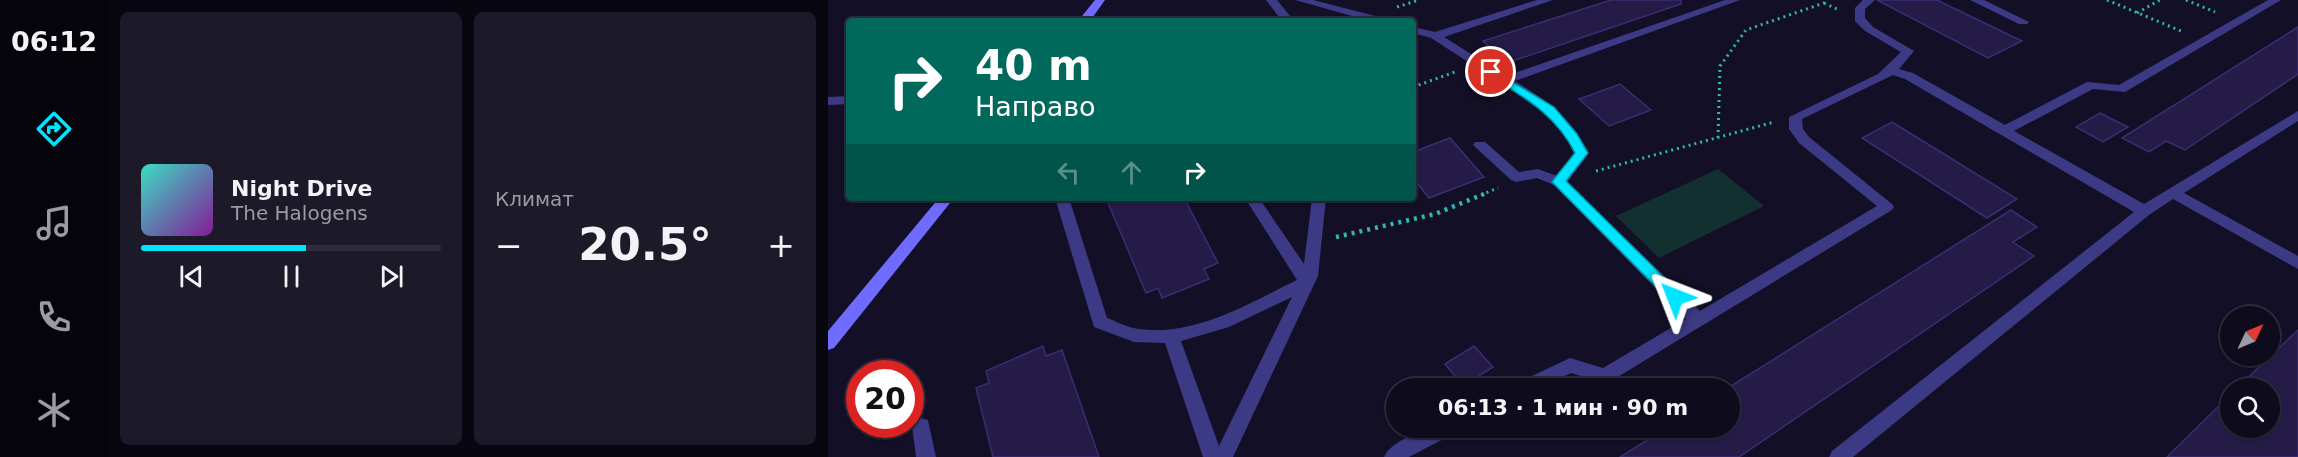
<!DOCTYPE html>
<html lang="ru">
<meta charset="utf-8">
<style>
body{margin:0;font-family:"DejaVu Sans",sans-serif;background:#1c1929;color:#f1f3f6;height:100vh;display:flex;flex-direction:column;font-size:22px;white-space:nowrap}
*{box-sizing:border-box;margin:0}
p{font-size:20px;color:#9b9ba3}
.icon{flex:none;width:33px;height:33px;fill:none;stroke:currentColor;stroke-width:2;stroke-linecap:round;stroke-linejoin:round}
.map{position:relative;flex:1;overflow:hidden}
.sheet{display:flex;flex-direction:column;gap:12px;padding:12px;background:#08060f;width:720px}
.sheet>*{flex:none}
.top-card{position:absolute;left:18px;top:18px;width:570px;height:183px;border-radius:6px;box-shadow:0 2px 4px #0004,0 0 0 2px #2e2b3b;background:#00695c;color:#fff;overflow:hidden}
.needle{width:39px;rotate:46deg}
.buttons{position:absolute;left:1392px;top:306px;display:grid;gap:12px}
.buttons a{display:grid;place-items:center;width:60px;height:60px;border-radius:50%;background:#0e0b1c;box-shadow:0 2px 4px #0004,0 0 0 2px #2e2b3b;font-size:30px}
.speed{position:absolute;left:18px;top:360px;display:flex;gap:12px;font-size:30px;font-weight:700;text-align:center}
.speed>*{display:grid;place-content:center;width:78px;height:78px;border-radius:50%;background:#0e0b1c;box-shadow:0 2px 4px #0004,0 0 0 2px #2e2b3b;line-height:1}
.speed .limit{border:9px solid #d22;background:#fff;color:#111}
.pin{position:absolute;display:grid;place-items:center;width:51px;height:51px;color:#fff;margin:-26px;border:3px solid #fff;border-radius:50%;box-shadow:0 2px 6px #0007}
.me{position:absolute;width:66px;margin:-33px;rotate:315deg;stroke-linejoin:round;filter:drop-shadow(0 0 4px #0008)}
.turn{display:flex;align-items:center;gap:21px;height:126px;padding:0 30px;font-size:27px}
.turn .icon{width:78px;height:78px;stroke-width:2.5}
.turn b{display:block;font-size:42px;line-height:51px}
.lanes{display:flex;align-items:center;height:57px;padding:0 30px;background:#0003;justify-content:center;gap:30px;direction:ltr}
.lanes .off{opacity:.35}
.big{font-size:45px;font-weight:700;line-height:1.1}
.sheet .tile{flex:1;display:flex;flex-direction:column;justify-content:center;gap:9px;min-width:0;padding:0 21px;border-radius:9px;background:#1c1929}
.song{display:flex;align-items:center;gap:18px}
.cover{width:72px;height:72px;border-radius:9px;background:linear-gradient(135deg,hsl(170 70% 55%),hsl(290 70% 35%))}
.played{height:6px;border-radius:3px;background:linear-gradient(90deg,#00e5ff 55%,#2e2b3b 55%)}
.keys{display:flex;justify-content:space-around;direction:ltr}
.heat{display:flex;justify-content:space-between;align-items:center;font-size:33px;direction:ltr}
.sheet .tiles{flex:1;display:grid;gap:12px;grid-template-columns:repeat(2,1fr)}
.trip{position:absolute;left:558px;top:378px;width:354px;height:60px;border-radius:30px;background:#0e0b1c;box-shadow:0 2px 4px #0004,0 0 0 2px #2e2b3b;font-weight:700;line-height:60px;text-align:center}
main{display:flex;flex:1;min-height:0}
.tab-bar{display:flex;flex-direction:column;width:108px;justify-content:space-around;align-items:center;background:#06040b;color:#9b9ba3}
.tab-bar .icon{width:42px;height:42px}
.tab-bar .selected{color:#00e5ff}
.tab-bar b{font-size:27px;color:#f1f3f6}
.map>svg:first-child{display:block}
</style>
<main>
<nav class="tab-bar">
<b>06:12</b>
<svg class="icon selected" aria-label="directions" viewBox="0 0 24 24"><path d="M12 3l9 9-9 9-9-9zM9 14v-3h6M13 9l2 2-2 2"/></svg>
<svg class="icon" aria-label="music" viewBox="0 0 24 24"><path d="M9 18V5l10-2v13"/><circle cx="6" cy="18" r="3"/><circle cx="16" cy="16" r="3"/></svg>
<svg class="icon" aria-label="phone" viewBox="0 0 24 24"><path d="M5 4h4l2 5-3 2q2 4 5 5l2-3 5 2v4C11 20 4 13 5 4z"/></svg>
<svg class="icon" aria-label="climate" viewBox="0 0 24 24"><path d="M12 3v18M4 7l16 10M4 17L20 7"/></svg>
</nav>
<section class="sheet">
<div class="tiles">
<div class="tile">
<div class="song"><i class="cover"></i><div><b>Night Drive</b><p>The Halogens</p></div></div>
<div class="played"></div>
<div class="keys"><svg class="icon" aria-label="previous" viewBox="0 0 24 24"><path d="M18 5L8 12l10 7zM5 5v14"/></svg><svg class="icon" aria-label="pause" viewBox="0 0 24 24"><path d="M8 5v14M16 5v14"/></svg><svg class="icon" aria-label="next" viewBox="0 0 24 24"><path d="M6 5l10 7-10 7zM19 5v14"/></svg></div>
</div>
<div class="tile"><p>Климат</p>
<div class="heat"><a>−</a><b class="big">20.5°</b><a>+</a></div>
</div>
</div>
</section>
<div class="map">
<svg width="1470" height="457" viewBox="0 0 1470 457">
<rect width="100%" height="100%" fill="#130f26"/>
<!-- green -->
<path fill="#12302f" d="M890 169 936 206 831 258 788 216Z"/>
<!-- building -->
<path fill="#241b47" stroke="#3b2d73" stroke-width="1.5" d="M783 0H853V4L679 63 655 41Z
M1049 0H1109L1194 41 1160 58Z
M1470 27V74L1357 150 1338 141 1321 152 1294 138Z
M792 84 823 110 781 126 751 99Z
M1272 113 1300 127 1275 142 1248 127Z
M1064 122 1189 199 1159 218 1034 138Z
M622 138 656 177 601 198 585 178V152Z
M278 198H356L390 263 376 269 381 279 334 298 330 288 318 293Z
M1183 210 1209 227 1185 242 1206 256 911 457H792L839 428H902L900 388Z
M1470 330V457H1339L1402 395V428H1442V388H1409Z
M215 346 218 356 234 350 271 457H165L148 388 161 383 158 371Z
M646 346 665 367 635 386 617 364Z"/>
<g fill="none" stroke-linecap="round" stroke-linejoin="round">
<!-- path-far1 -->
<path stroke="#2fb8b0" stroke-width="3" stroke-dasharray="2 4" stroke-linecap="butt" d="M1279 0 1353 31
M1358 0 1387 12
M996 3 1011 10
M569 7 591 0
M1309 13 1332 0
M585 87 627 72
M890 138 892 66 918 30 996 3 997 0
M768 171 946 122
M653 195 670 188"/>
<!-- path -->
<path stroke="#2fb8b0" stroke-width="4.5" stroke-dasharray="3 5" stroke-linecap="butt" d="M508 237 607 214 656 194"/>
<!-- lane -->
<path fill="#3d3a85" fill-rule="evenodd" d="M438 0H449L466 21H454Z
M467 0H485L559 19 561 21H542Z
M709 0H725L616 37 678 76 897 0H912L687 81C721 103 742 115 760 154L739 182 872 311 1049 206 971 143 961 129V117L1050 74 1073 52 1037 31 1027 21V8L1035 0H1047L1037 9V18L1045 27 1086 51 1071 69 1085 73 1177 125 1259 82 1291 85 1440 0H1453L1297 92 1265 89 1186 131 1316 204 1470 111V121L1356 193 1470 256V269L1345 199 1321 215 1025 457H1001L1004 451 1306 212 1077 79 1065 75 974 119 975 129 981 137 1064 204 1066 207 1064 210 783 381 777 383 743 373 711 388H686L689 383 742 358 775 368 858 319 726 185 709 178 688 182 683 180 645 145 647 142H657L691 172 710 169 729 176 746 154 739 137 718 112 603 38 585 33V27L607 32Z
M1142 0H1156L1201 22 1199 24H1191Z
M227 198H241L279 318C288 321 296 326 305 328 364 339 419 304 469 280L417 198H431L476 264 484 198H498L490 276 405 457H375L337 343 306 342 266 327ZM464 297 391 446 353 341 401 327Z
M93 418 100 420 108 457H88L84 426 86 420Z
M600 428H627L625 434 581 457H556C564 441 586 435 600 428Z"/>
<!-- street -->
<path fill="#3d3a85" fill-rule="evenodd" d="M21 96V104L0 105V97Z"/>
<!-- secondary -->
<path fill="#6f6bff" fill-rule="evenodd" d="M267 0H277L262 21H250Z
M111 198H126L6 348 0 350V331Z"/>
</g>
<!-- route -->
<path fill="#00e5ff" stroke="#0095a6" stroke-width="1.5" d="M663 69 726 107 749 134 760 153 738 181 852 293 854 297 852 301H842L726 184 724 182 726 179 747 153C727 113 695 97 659 74L657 72Z"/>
</svg>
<div class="buttons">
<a><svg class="needle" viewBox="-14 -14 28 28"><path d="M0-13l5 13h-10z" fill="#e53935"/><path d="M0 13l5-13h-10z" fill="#9b9ba3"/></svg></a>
<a><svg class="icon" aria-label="search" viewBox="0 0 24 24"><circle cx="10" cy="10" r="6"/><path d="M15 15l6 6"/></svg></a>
</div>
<div class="speed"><div class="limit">20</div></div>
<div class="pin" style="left:663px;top:72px;background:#d93025"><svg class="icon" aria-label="arrive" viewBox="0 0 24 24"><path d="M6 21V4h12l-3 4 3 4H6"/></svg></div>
<svg class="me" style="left:847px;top:297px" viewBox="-20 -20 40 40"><path d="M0-17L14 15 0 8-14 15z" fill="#00e5ff" stroke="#fff" stroke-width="4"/></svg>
<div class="trip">06:13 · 1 мин · 90 m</div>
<div class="top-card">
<div class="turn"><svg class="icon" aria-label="right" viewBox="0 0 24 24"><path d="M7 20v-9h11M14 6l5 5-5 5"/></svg><div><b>40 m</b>Направо</div></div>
<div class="lanes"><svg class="icon off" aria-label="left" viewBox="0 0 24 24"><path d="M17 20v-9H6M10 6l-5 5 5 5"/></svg><svg class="icon off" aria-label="ahead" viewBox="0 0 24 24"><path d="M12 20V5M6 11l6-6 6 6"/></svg><svg class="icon" aria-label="right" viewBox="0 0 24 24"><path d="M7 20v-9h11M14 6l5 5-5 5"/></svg></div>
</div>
</div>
</main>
